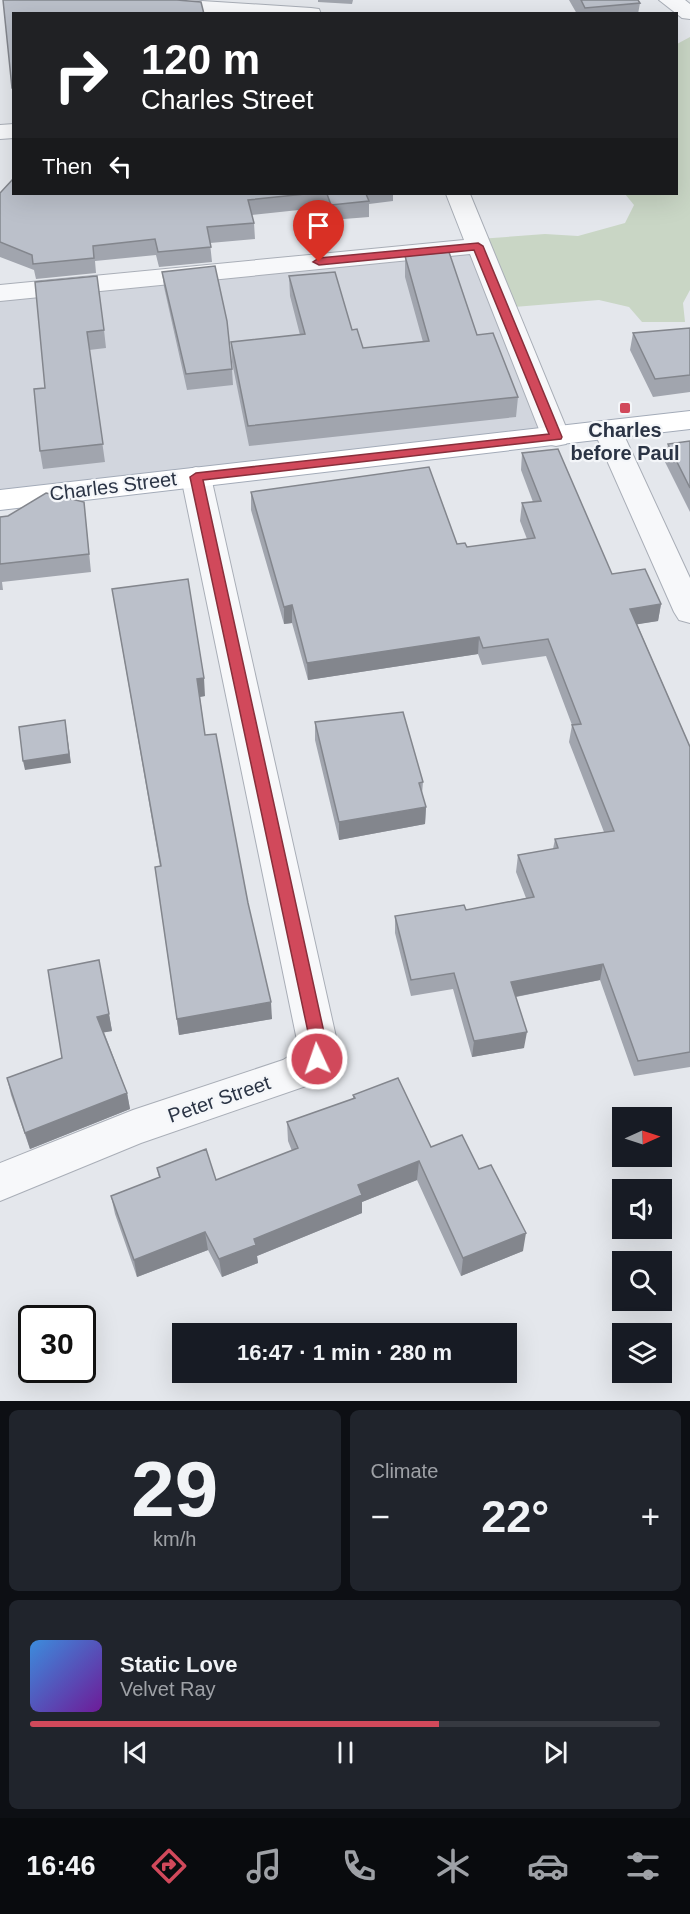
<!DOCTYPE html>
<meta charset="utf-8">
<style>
body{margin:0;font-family:Helvetica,sans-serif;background:#20242c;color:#f1f3f6;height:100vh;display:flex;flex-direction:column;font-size:22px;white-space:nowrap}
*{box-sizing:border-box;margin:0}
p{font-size:20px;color:#9ea1a6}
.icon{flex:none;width:33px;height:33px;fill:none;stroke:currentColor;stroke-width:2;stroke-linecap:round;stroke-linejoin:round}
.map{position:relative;height:1401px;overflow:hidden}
.side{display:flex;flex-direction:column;gap:9px;padding:9px;background:#0d0f14;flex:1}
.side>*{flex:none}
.hud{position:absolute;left:12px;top:12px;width:666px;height:183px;border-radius:0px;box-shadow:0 6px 24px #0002;background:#202124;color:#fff;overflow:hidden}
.needle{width:39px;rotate:87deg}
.controls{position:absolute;left:612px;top:1107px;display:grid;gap:12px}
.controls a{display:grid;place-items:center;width:60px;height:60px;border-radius:0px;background:#171b24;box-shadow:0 6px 24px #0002;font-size:30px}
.speed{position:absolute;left:18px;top:1305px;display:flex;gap:12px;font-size:30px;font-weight:700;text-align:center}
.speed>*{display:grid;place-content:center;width:78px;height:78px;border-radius:50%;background:#171b24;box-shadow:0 6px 24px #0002;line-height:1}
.speed .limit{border:3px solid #111;border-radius:9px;background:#fff;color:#111}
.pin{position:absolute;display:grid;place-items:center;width:51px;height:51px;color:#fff;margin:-62px -26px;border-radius:50% 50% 50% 0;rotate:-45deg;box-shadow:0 0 6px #0007}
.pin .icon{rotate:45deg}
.me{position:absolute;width:66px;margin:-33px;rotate:357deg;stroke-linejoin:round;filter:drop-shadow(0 0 4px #0008)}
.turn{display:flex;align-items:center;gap:21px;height:126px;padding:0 30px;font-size:27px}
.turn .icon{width:78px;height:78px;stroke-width:2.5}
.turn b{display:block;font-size:42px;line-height:51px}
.then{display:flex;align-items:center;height:57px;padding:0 30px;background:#0003;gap:12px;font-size:22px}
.big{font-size:45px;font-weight:700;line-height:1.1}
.side .widget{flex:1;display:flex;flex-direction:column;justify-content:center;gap:9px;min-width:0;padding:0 21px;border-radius:9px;background:#20242c}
.side .dial{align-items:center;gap:0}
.dial b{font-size:78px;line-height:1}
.song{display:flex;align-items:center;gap:18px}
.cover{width:72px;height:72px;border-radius:9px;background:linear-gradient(135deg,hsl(210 70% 55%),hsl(280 70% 35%))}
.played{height:6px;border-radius:3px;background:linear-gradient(90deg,#d1495b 65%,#363941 65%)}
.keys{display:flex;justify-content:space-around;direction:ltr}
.heat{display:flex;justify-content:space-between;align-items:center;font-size:33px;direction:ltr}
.side .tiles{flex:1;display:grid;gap:9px;grid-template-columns:1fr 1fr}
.widget:last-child{grid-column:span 2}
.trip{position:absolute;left:172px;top:1323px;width:345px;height:60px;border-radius:0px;background:#171b24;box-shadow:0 6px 24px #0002;font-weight:700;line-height:60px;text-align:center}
.tabs{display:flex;height:96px;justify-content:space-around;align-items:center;background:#090b0e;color:#9ea1a6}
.tabs .icon{width:42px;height:42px}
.tabs .on{color:#d1495b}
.tabs b{font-size:27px;color:#f1f3f6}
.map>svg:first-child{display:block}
</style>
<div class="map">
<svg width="690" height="1401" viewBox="0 0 690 1401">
<rect width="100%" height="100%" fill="#e4e7ec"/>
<!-- built -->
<path fill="#d2d6de" d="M473 246 551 432 0 500V294Z"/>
<!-- green -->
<path fill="#c9d6c5" d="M690 37V290L683 303 685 322H642L629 307 599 300 502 308 479 239 545 234 578 236 625 223 634 205 625 194H676L677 44Z"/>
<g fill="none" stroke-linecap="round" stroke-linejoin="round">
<defs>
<path id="street" d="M69 0H186L311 8 319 9 321 14H197L80 6 72 5Z
M659 0H685L690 4V19L682 18Z
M14 124V138L0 139V125Z
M446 194H470L570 437 566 444 556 446 546 444 542 437 470 254 0 301V285L464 240Z
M608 422 618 425 622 431 690 578V623L679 620 674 612 594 431 598 425Z
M196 467 206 470 211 477 338 1046C335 1070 328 1073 309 1085L141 1143 0 1201V1163L133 1110 283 1060 299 1050 181 477 186 470Z"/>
<path id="primary" d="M690 411V429L0 510V490Z"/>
</defs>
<!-- street casing -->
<use href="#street" stroke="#a9aeb7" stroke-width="2"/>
<!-- primary casing -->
<use href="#primary" stroke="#a3abb8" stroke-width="2"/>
<!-- street -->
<use href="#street" fill="#f7f8fa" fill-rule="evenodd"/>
<!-- primary -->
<use href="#primary" fill="#fff" fill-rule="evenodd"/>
</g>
<!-- wall -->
<path fill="#a1a5ae" d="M318 0H353L352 4 318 2Z
M569 0H638L640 3 638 14H577Z
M0 193 14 194H393V201L369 204V217L331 220 327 207 252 215 254 223 255 239 210 243 212 262 159 267 156 255 95 261 96 273 36 279 34 270 0 257Z
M405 256 477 335 518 397 516 417 249 446 232 362 231 342 300 335 290 296 289 276 352 330 363 348 423 342 405 277Z
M162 272 232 369 233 385 187 390 164 287Z
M35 282 104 330 106 348 89 350 105 462 43 469 40 451 45 388Z
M690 328V392L653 397 630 350 633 333Z
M690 441V512L665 462 668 444Z
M522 453 612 574 661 604 658 621 637 624 690 747V1067L634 1076 600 980 516 997 524 1048 472 1057 453 989 411 996 395 933V916L466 910 526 898 516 872 518 855 553 849 555 839 604 832 569 742 572 725 546 656 482 665 478 654 308 680 292 623 284 624 251 510V492L457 544 467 547 527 539 520 521 522 503 533 502 521 470Z
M84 502 91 572 2 582 3 590H0V517Z
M112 589 205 696 200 697 205 735 248 903 272 1019 179 1035 155 867 160 866Z
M315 722 423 782 422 794 426 807 425 824 339 840 315 740Z
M99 960 112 1031 104 1032 127 1093 130 1109 30 1149 11 1095 7 1078 62 1058Z
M353 1095 431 1147 479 1169 523 1251 461 1276 417 1180 362 1202V1213L257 1256 258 1263 222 1277 208 1250 137 1277 115 1214 111 1196 159 1178 157 1168 216 1180 292 1151 288 1141 287 1122 353 1099Z"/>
<!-- shaded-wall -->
<path fill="#83868d" d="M661 604 658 621 627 626 630 609Z
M292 605V623L284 624V607Z
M479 637 478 654 308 680 307 663Z
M204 678 205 696 199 697 197 679Z
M65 720 71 763 25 770 23 761Z
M426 807 425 824 339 840V822Z
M603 964 600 980 509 998 511 982Z
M271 1002 272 1019 179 1035 177 1019Z
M109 1014 112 1031 101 1033 97 1017Z
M527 1032 524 1048 472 1057 474 1041Z
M127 1093 130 1109 30 1149 25 1133Z
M419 1161 417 1180 362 1202V1213L257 1256 258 1263 222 1277 219 1259 254 1239 358 1185Z
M205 1232 208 1250 137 1277 134 1260Z
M526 1233 523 1251 461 1276 463 1258Z"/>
<!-- building -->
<path fill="#bbc0ca" stroke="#83868d" stroke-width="1.5" d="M3 0H177L201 2 204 14H14V88H12Z
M581 0H638L640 3 585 8Z
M14 178V194H305L248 200 254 223 207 227 211 247 158 252 155 239 93 246 94 258 33 264 32 255 0 242V193Z
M327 194H366L369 201 331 205Z
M449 252 477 335 493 333 518 397 248 426 231 342 305 334 289 276 335 272 352 330 357 329 363 348 429 341 405 256Z
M215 266 227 321 232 369 186 374 162 272Z
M97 276 104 330 87 332 103 444 40 451 34 389 45 388 35 282Z
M690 328V375L655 379 633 333Z
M690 441V488L668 444Z
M558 449 612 574 645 569 661 604 630 609 690 747V1052L638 1061 603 964 511 982 527 1032 474 1041 454 973 411 980 395 916 464 905 466 910 534 897 518 855 558 848 555 839 614 831 572 725 581 724 548 639 483 648 479 637 307 663 292 605 284 607 251 492 429 467 457 544 465 543 467 547 535 538 522 503 541 501 522 453Z
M46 493 84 502 89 554 0 564V517L8 516Z
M188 579 204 678 197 679 205 735 216 734 248 903 271 1002 177 1019 155 867 161 866 112 589Z
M403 712 423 782 419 783 426 807 339 822 315 722Z
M65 720 69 754 23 761 19 727Z
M99 960 109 1014 97 1017 127 1093 25 1133 7 1078 62 1058 48 970Z
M398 1078 431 1147 462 1135 479 1169 491 1165 526 1233 463 1258 419 1161 358 1185 362 1195 254 1239 256 1245 219 1259 205 1232 134 1260 111 1196 160 1177 157 1168 206 1149 216 1180 298 1148 287 1122 355 1098 353 1095Z"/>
<!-- route -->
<path fill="#d1495b" stroke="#882f3b" stroke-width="1.5" d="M478 243 483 246 562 437 561 439 203 480 327 1046 323 1064H312L309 1059 311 1046 190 477 196 473 549 434 474 250 319 265 313 262 319 258Z"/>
<!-- markers -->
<rect fill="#d1495b" stroke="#f4f6f9" stroke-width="2" x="619" y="402" width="12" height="12" rx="3"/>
<g text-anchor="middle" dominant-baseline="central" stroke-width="4.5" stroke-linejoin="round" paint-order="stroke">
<!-- poi labels -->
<g font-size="20" font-weight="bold" fill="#2b3445" stroke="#f4f6f9">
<text x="625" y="430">Charles<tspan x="625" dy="23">before Paul</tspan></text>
</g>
<!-- street labels -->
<g font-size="20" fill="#2b3445" stroke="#f4f6f9">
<text transform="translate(113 486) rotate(-7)">Charles Street</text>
<text transform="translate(219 1099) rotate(-19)">Peter Street</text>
</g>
</g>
</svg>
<div class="controls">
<a><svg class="needle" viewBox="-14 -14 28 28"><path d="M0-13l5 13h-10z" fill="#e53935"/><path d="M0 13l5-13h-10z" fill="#9ea1a6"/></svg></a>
<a><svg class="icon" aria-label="sound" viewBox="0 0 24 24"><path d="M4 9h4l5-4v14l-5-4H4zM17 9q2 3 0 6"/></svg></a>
<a><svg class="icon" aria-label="search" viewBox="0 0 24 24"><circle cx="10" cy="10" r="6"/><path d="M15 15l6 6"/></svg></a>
<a><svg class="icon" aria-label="layers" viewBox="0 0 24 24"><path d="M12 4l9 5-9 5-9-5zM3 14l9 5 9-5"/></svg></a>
</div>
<div class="speed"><div class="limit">30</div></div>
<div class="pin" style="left:319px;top:262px;background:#d93025"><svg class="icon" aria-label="arrive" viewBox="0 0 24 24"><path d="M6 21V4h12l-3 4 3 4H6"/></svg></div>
<svg class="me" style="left:317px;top:1059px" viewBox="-20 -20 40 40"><circle r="17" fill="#d1495b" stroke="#fff" stroke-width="3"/><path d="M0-11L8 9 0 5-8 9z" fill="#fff"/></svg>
<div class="trip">16:47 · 1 min · 280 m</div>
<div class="hud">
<div class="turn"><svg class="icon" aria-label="right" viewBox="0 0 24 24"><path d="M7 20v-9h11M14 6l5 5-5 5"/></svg><div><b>120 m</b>Charles Street</div></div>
<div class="then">Then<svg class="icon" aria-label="left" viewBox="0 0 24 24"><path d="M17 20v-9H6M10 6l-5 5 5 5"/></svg></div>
</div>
</div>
<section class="side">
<div class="tiles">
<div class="widget dial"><b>29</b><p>km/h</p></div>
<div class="widget"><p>Climate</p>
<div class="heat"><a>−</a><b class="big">22°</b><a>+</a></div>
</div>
<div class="widget">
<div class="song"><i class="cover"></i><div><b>Static Love</b><p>Velvet Ray</p></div></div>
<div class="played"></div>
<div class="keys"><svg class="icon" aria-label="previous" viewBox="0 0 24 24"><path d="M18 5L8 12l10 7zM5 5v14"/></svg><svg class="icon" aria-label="pause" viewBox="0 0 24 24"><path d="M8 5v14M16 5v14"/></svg><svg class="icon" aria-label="next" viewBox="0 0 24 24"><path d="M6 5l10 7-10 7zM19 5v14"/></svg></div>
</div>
</div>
</section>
<nav class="tabs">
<b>16:46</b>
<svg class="icon on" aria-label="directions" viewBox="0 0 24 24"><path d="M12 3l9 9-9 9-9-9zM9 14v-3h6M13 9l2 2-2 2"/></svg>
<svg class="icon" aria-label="music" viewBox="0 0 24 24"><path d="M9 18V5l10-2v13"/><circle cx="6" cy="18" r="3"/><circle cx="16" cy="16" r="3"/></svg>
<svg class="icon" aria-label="phone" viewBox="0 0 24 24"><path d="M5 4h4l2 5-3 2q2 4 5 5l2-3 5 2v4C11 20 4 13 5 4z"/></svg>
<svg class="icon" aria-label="climate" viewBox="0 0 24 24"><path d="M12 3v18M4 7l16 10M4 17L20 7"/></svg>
<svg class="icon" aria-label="car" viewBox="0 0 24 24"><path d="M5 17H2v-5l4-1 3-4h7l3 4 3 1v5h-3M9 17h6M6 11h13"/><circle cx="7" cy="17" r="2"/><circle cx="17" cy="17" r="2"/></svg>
<svg class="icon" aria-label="filters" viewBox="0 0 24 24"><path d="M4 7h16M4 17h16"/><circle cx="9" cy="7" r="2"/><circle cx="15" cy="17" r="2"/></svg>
</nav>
